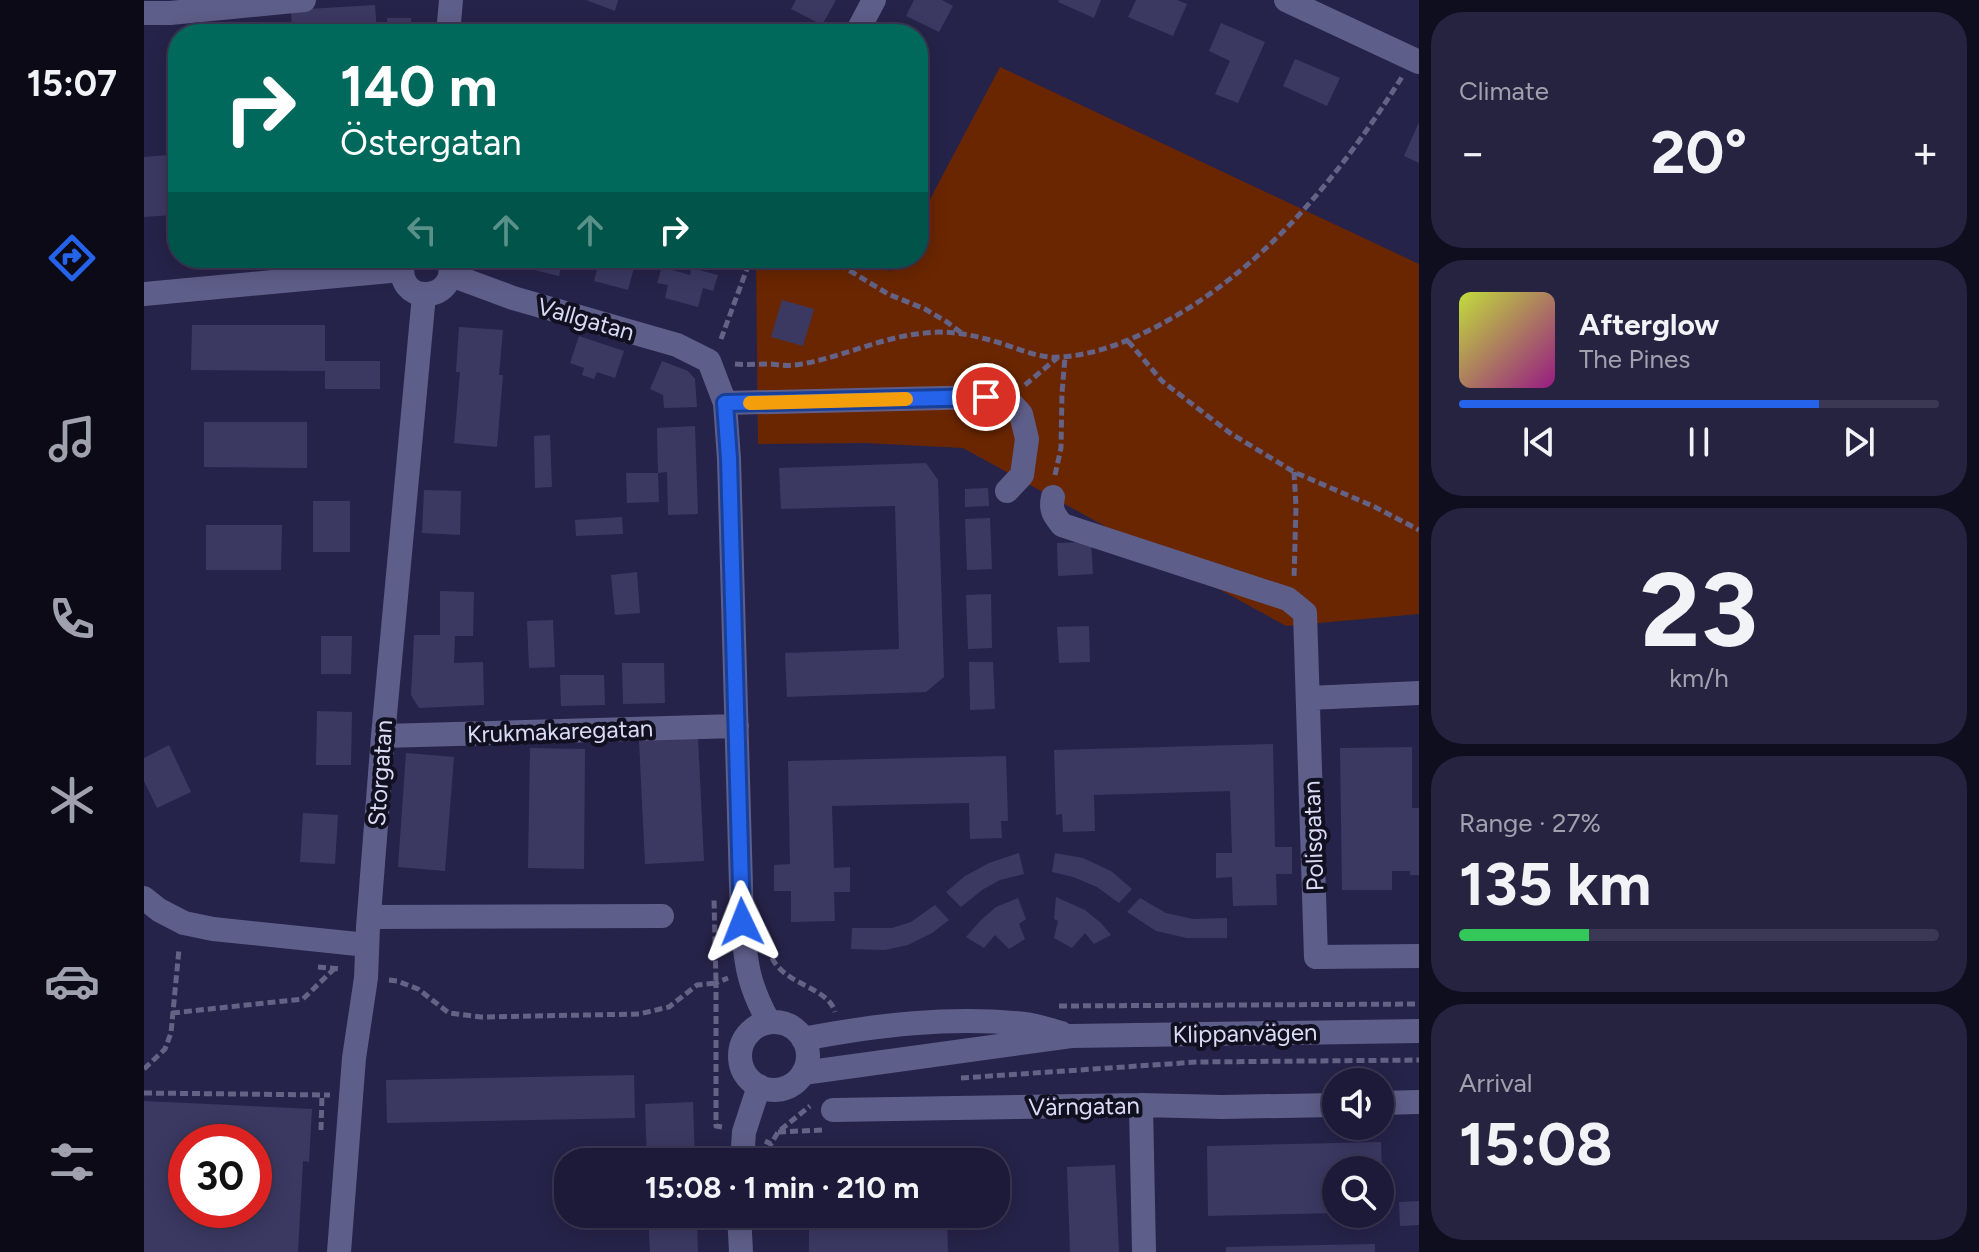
<!DOCTYPE html>
<meta charset="utf-8">
<style>
body{margin:0;font-family:Figtree,sans-serif;background:#252340;color:#f1f3f6;height:100vh;display:flex;flex-direction:column;font-size:30px;white-space:nowrap}
*{box-sizing:border-box;margin:0}
p{font-size:26px;color:#a0a1ae}
.icon{flex:none;width:44px;height:44px;fill:none;stroke:currentColor;stroke-width:2;stroke-linecap:round;stroke-linejoin:round}
.map{position:relative;flex:1;overflow:hidden}
.sheet{display:flex;flex-direction:column;gap:12px;padding:12px;background:#0f0e1f;width:560px}
.sheet>*{flex:none}
.guide{position:absolute;left:24px;top:24px;width:760px;height:244px;border-radius:32px;box-shadow:0 4px 20px #0003,0 0 0 2px #3a3853;background:#00695c;color:#fff;overflow:hidden}
.fabs{position:absolute;left:1178px;top:1068px;display:grid;gap:16px}
.fabs a{display:grid;place-items:center;width:72px;height:72px;border-radius:50%;background:#1c1a38;box-shadow:0 4px 20px #0003,0 0 0 2px #3a3853;font-size:40px}
.speed{position:absolute;left:24px;top:1124px;display:flex;gap:16px;font-size:40px;font-weight:700;text-align:center}
.speed>*{display:grid;place-content:center;width:104px;height:104px;border-radius:50%;background:#1c1a38;box-shadow:0 4px 20px #0003,0 0 0 2px #3a3853;line-height:1}
.speed .limit{border:12px solid #d22;background:#fff;color:#111}
.pin{position:absolute;display:grid;place-items:center;width:68px;height:68px;color:#fff;margin:-34px;border:4px solid #fff;border-radius:50%;box-shadow:0 2px 8px #0007}
.me{position:absolute;width:88px;margin:-44px;rotate:358deg;stroke-linejoin:round;filter:drop-shadow(0 0 6px #0008)}
.turn{display:flex;align-items:center;gap:28px;height:168px;padding:0 40px;font-size:36px}
.turn .icon{width:104px;height:104px;stroke-width:2.5}
.turn b{display:block;font-size:56px;line-height:68px}
.lanes{display:flex;align-items:center;height:76px;padding:0 40px;background:#0003;justify-content:center;gap:40px;direction:ltr}
.lanes .off{opacity:.35}
.big{font-size:60px;font-weight:700;line-height:1.1}
.sheet .widget{flex:1;display:flex;flex-direction:column;justify-content:center;gap:12px;min-width:0;padding:0 28px;border-radius:32px;background:#252340}
.sheet .dial{align-items:center;gap:0}
.dial b{font-size:104px;line-height:1}
.song{display:flex;align-items:center;gap:24px}
.cover{width:96px;height:96px;border-radius:12px;background:linear-gradient(135deg,hsl(70 70% 55%),hsl(310 70% 35%))}
.played{height:8px;border-radius:4px;background:linear-gradient(90deg,#2563eb 75%,#3a3853 75%)}
.keys{display:flex;justify-content:space-around;direction:ltr}
.heat{display:flex;justify-content:space-between;align-items:center;font-size:44px;direction:ltr}
.charge{height:12px;border-radius:6px;background:linear-gradient(90deg,#34c759 27%,#3a3853 0)}
.trip{position:absolute;left:410px;top:1148px;width:456px;height:80px;border-radius:32px;background:#1c1a38;box-shadow:0 4px 20px #0003,0 0 0 2px #3a3853;font-weight:700;line-height:80px;text-align:center}
main{display:flex;flex:1;min-height:0}
.tabs{display:flex;flex-direction:column;width:144px;justify-content:space-around;align-items:center;background:#0b0a16;color:#a0a1ae}
.tabs .icon{width:56px;height:56px}
.tabs .current{color:#2563eb}
.tabs b{font-size:36px;color:#f1f3f6}
.map>svg:first-child{display:block}
</style>
<main>
<nav class="tabs">
<b>15:07</b>
<svg class="icon current" aria-label="directions" viewBox="0 0 24 24"><path d="M12 3l9 9-9 9-9-9zM9 14v-3h6M13 9l2 2-2 2"/></svg>
<svg class="icon" aria-label="music" viewBox="0 0 24 24"><path d="M9 18V5l10-2v13"/><circle cx="6" cy="18" r="3"/><circle cx="16" cy="16" r="3"/></svg>
<svg class="icon" aria-label="phone" viewBox="0 0 24 24"><path d="M5 4h4l2 5-3 2q2 4 5 5l2-3 5 2v4C11 20 4 13 5 4z"/></svg>
<svg class="icon" aria-label="climate" viewBox="0 0 24 24"><path d="M12 3v18M4 7l16 10M4 17L20 7"/></svg>
<svg class="icon" aria-label="car" viewBox="0 0 24 24"><path d="M5 17H2v-5l4-1 3-4h7l3 4 3 1v5h-3M9 17h6M6 11h13"/><circle cx="7" cy="17" r="2"/><circle cx="17" cy="17" r="2"/></svg>
<svg class="icon" aria-label="filters" viewBox="0 0 24 24"><path d="M4 7h16M4 17h16"/><circle cx="9" cy="7" r="2"/><circle cx="15" cy="17" r="2"/></svg>
</nav>
<div class="map">
<svg width="1275" height="1252" viewBox="0 0 1275 1252">
<rect width="100%" height="100%" fill="#26234a"/>
<!-- green -->
<path fill="#6a2600" d="M856 67 1275 264V614L1142 626 819 448 721 443 614 444 612 258H675L747 271 755 258H774V222Z"/>
<!-- building -->
<path fill="#3b3962" fill-rule="evenodd" d="M442 0H474L471 11Z
M652 0H692L678 25 647 9Z
M770 0H798L809 6 795 32 762 16Z
M915 0H957L950 18 914 2Z
M992 0H1033L1043 4 1029 36 984 17Z
M231 5 233 34H148L147 10Z
M243 18H267V34H243Z
M591 22 616 34H585Z
M1077 23 1121 42 1094 103 1071 94 1086 61 1065 51Z
M1151 59 1196 78 1183 106 1139 86Z
M1275 122V163L1260 156Z
M24 155 29 215 0 217V157Z
M380 258H419L415 276 378 267Z
M456 258H484L492 260 484 290 450 281Z
M518 267 546 275 547 268 574 275 569 291 559 288 554 307 521 298 524 285 513 283Z
M638 300 670 309 659 346 627 337Z
M48 325H181V361H236V389H181V371L47 370Z
M315 327 359 330 355 375H359L353 447 310 443 316 372H312Z
M435 336 480 351 471 378 453 372 450 379 438 375 440 368 426 363Z
M518 361 544 371 551 379 553 407 520 408 519 395 506 389Z
M60 422H163V468L60 467Z
M551 426 554 514 524 515 523 472 514 473 513 428Z
M406 435 408 487 391 488 390 436Z
M782 463 794 480 800 677 782 692 643 697 641 653 755 649 751 506 637 509 635 468Z
M482 473H514L515 502 483 503Z
M844 488 845 506 821 507V489Z
M280 490 317 491 316 535 278 533Z
M169 501H206V552H169Z
M478 517 479 534 432 536 431 520Z
M846 518 848 569 823 570 821 519Z
M62 525H138L137 570H62Z
M947 542 949 574 914 576 913 543Z
M493 572 496 613 471 615 467 575Z
M296 591 330 592 329 636H311L310 663 339 662 340 705 275 708 267 695 270 635H296Z
M847 594 848 648 824 649 822 595Z
M409 620 411 667 385 668 383 621Z
M945 626 946 662 915 663 913 627Z
M177 636H208L207 674H177Z
M825 662H849L851 709 826 710Z
M478 663H520L521 703 479 704Z
M416 675H460L461 705 417 706Z
M173 711 208 712 207 765H172Z
M554 737 560 861 501 864 495 740Z
M1129 744 1131 847H1148V874H1132L1133 905 1089 906 1088 877 1072 878V853H1088L1086 791 950 795 951 831 919 832 918 814 912 815 910 750Z
M25 745 47 792 13 808 0 781V758Z
M1268 747V808H1275V875H1266V871H1248V890H1198L1196 748Z
M386 748 441 749 440 869 384 868Z
M262 753 310 757 301 871 254 867Z
M862 756 864 821H857L858 838 826 839 825 803 688 806 690 868 706 867V892H690L691 921 647 922V891H630V865L646 864 644 761Z
M159 813 194 815 191 864 156 862Z
M875 853 880 874 856 880 838 890 817 907 802 892 821 876 845 863Z
M911 853 939 858 967 871 988 889 975 903 953 887 929 877 908 872Z
M912 897 941 910 957 923 967 935 950 944 941 933 928 948 910 938 914 921 910 919Z
M874 898 882 919 875 924 881 939 865 949 851 935 840 948 822 937 837 920 852 907Z
M996 898 1022 913 1049 919 1083 918V938H1043L1012 931 983 912Z
M791 905 805 920 788 933 764 945 741 950 707 949 708 928H748L767 922Z
M490 1075 491 1118 243 1123 242 1080Z
M0 1101 168 1109 165 1162 159 1161 154 1252H0ZM42 1142H110V1210H42Z
M549 1102 551 1162H503L501 1104Z
M1237 1142 1238 1170H1192V1213L1064 1216 1063 1146Z
M971 1165 975 1252H926L923 1167Z
M1275 1201V1225L1256 1226 1255 1202Z
M504 1214H553L554 1252H506Z
M674 1214H803L804 1252H665V1223Z
M1231 1244V1252H1082V1247Z"/>
<g fill="none" stroke-linecap="round" stroke-linejoin="round">
<!-- path -->
<path stroke="#646285" stroke-width="5" stroke-dasharray="8 4" stroke-linecap="butt" d="M685 258 744 294 781 309 803 322 819 334
M577 339 607 258
M984 341 1018 381 1086 433 1150 472 1231 507 1275 530
M591 364C603 365 615 364 627 364 635 365 643 366 651 365 695 359 736 337 781 333 804 330 830 335 853 342 874 348 894 359 917 357 958 354 995 337 1030 317 1129 259 1198 172 1258 77
M881 385 913 358
M1150 472 1152 506 1150 579
M911 475 917 448 918 393 921 357
M628 958C641 985 684 987 691 1012
M174 967 196 969
M245 980 253 981 274 989 305 1013 337 1017 495 1014 525 1007 553 985 572 983 570 899
M915 1006 1275 1004
M28 1013 159 999 190 969
M0 1069 21 1049 27 1033 35 949
M817 1078 1053 1062 1275 1060
M0 1093 186 1095
M578 1127 572 1126V983L584 978
M177 1130 178 1095
M634 1132 679 1130
M621 1141 627 1144 634 1132 666 1106"/>
<!-- minor -->
<path stroke="#5e5e8a" stroke-width="24" d="M1142 0 1275 62
M0 13H26L160 0
M304 34 307 0
M712 34 730 0
M260 258C246 310 321 302 304 258
M307 275 369 298 533 345 565 361 581 403 585 459 598 922C602 964 604 985 625 1022
M0 294 257 270
M581 403 842 397 866 402 877 414 883 439 878 475 863 491
M909 497C906 510 910 515 918 525L1144 599 1161 613 1172 957 1275 956
M1165 698 1275 693
M239 736 593 726
M0 898 15 910 40 923 69 929 223 945
M225 917 518 916
M596 1056a34 34 0 1 1 68 0a34 34 0 1 1-68 0Z
M659 1039C732 1025 807 1016 881 1024 893 1025 905 1030 917 1033
M659 1073 927 1036 1275 1031
M1236 1103 1275 1102
M997 1105 1000 1252
M689 1110 997 1105 1078 1107 1192 1105
M598 1162 600 1132 615 1086
M595 1214 597 1252
M195 1252 210 1058 222 978 224 927 239 736 280 295"/>
</g>
<g fill="none" stroke-linecap="round" stroke-linejoin="round">
<defs>
<path id="route" d="M598 922 585 459 581 403 842 397"/>
</defs>
<!-- route casing -->
<use href="#route" stroke="#184099" stroke-width="20"/>
<!-- route -->
<use href="#route" stroke="#2563eb" stroke-width="14"/>
<!-- slow -->
<path stroke="#f59e0b" stroke-width="14" d="M606 403 762 399"/>
</g>
<g text-anchor="middle" dominant-baseline="central" stroke-width="8" stroke-linejoin="round" paint-order="stroke">
<!-- street labels -->
<g font-size="24" fill="#d9daf3" stroke="#101021">
<text transform="translate(442 319) rotate(16)">Vallgatan</text>
<text transform="translate(416 731) rotate(-2)">Krukmakaregatan</text>
<text transform="translate(236 773) rotate(-86)">Storgatan</text>
<text transform="translate(1169 836) rotate(-92)">Polisgatan</text>
<text transform="translate(1101 1033) rotate(-1)">Klippanvägen</text>
<text transform="translate(940 1106) rotate(-1)">Värngatan</text>
</g>
</g>
</svg>
<div class="fabs">
<a><svg class="icon" aria-label="sound" viewBox="0 0 24 24"><path d="M4 9h4l5-4v14l-5-4H4zM17 9q2 3 0 6"/></svg></a>
<a><svg class="icon" aria-label="search" viewBox="0 0 24 24"><circle cx="10" cy="10" r="6"/><path d="M15 15l6 6"/></svg></a>
</div>
<div class="speed"><div class="limit">30</div></div>
<div class="pin" style="left:842px;top:397px;background:#d93025"><svg class="icon" aria-label="arrive" viewBox="0 0 24 24"><path d="M6 21V4h12l-3 4 3 4H6"/></svg></div>
<svg class="me" style="left:598px;top:922px" viewBox="-20 -20 40 40"><path d="M0-17L14 15 0 8-14 15z" fill="#2563eb" stroke="#fff" stroke-width="4"/></svg>
<div class="trip">15:08 · 1 min · 210 m</div>
<div class="guide">
<div class="turn"><svg class="icon" aria-label="right" viewBox="0 0 24 24"><path d="M7 20v-9h11M14 6l5 5-5 5"/></svg><div><b>140 m</b>Östergatan</div></div>
<div class="lanes"><svg class="icon off" aria-label="left" viewBox="0 0 24 24"><path d="M17 20v-9H6M10 6l-5 5 5 5"/></svg><svg class="icon off" aria-label="ahead" viewBox="0 0 24 24"><path d="M12 20V5M6 11l6-6 6 6"/></svg><svg class="icon off" aria-label="ahead" viewBox="0 0 24 24"><path d="M12 20V5M6 11l6-6 6 6"/></svg><svg class="icon" aria-label="right" viewBox="0 0 24 24"><path d="M7 20v-9h11M14 6l5 5-5 5"/></svg></div>
</div>
</div>
<section class="sheet">
<div class="widget"><p>Climate</p>
<div class="heat"><a>−</a><b class="big">20°</b><a>+</a></div>
</div>
<div class="widget">
<div class="song"><i class="cover"></i><div><b>Afterglow</b><p>The Pines</p></div></div>
<div class="played"></div>
<div class="keys"><svg class="icon" aria-label="previous" viewBox="0 0 24 24"><path d="M18 5L8 12l10 7zM5 5v14"/></svg><svg class="icon" aria-label="pause" viewBox="0 0 24 24"><path d="M8 5v14M16 5v14"/></svg><svg class="icon" aria-label="next" viewBox="0 0 24 24"><path d="M6 5l10 7-10 7zM19 5v14"/></svg></div>
</div>
<div class="widget dial"><b>23</b><p>km/h</p></div>
<div class="widget"><p>Range · 27%</p><b class="big">135 km</b><div class="charge"></div></div>
<div class="widget"><p>Arrival</p><b class="big">15:08</b></div>
</section>
</main>
